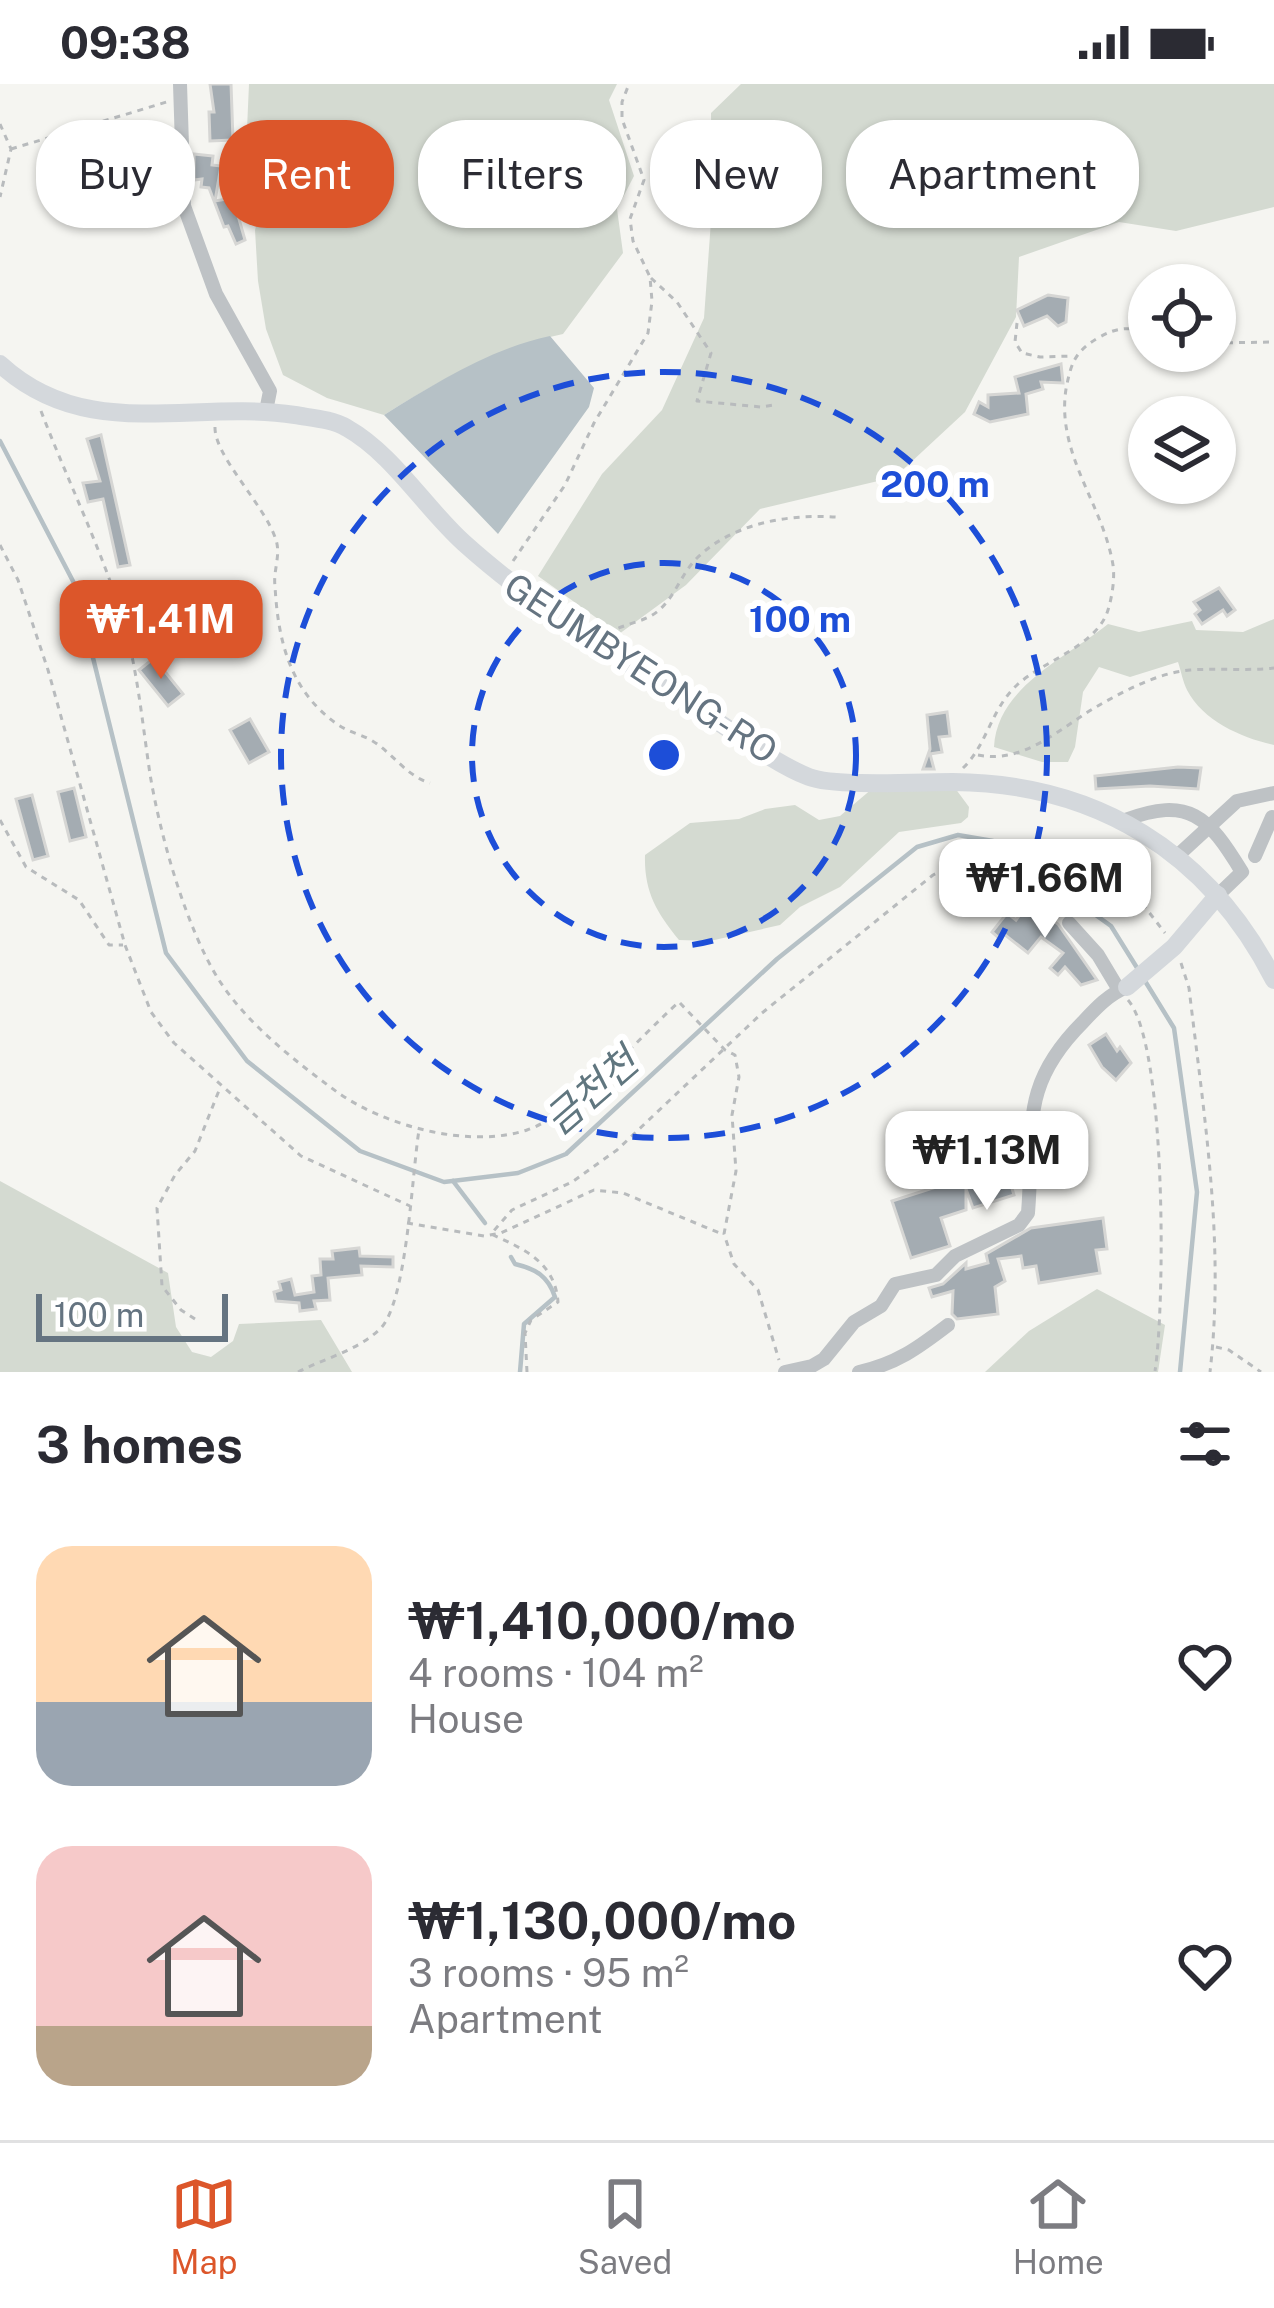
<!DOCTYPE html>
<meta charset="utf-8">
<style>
:root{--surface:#fff;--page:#f2f2f3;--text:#2b2b33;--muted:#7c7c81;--line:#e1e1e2;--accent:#dc562a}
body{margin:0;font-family:"Public Sans","Noto Sans KR",sans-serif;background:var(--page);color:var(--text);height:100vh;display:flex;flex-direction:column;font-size:45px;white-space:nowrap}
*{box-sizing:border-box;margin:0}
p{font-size:39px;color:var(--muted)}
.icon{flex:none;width:66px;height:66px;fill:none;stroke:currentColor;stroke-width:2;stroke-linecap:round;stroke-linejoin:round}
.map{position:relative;height:1288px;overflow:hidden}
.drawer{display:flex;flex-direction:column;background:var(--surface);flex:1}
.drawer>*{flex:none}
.hud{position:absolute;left:36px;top:36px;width:1203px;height:108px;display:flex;gap:24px}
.controls{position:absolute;left:1128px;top:180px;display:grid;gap:24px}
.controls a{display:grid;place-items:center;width:108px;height:108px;border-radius:50%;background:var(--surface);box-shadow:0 3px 9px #0004;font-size:60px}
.scale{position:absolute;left:36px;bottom:30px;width:192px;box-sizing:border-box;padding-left:12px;border:6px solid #657481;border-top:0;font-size:33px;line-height:42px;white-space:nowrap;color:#657481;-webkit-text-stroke:9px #fff;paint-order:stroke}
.price{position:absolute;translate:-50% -102px;padding:0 27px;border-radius:24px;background:#fff;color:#222;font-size:39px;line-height:78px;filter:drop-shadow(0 3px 6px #0008)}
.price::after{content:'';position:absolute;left:50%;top:72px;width:36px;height:27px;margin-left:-18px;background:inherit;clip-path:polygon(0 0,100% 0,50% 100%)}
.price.on{background:var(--accent);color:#fff}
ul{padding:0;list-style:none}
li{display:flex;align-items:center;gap:36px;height:300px;padding:0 36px}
li span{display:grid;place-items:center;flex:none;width:336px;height:240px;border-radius:36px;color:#555}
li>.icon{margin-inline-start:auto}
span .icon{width:144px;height:144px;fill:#fffc;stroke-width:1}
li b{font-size:51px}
h2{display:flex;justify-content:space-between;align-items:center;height:144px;padding:0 36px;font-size:51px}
.pill{padding:0 42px;border-radius:48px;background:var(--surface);box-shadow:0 3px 9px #0004;font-size:42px;line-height:108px}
.pill.on{background:var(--accent);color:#fff}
.status{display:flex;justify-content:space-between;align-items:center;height:84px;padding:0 60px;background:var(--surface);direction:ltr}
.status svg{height:33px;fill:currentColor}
.tab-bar{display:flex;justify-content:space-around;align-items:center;height:168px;border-top:3px solid var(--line);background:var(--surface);font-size:33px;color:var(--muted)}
.tab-bar a{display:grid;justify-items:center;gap:6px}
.tab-bar .on{color:var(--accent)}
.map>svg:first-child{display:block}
.green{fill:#d4dad1}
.water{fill:#b6c1c6}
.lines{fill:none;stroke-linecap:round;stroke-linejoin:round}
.stream{stroke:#b6c1c6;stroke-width:4.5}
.building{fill:#a4acb2;stroke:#d6d6d4;stroke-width:3}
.path{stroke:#b8bbbd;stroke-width:3;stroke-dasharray:6 6;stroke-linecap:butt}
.street{stroke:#bec2c5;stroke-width:14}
.secondary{stroke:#d4d8dc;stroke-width:18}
.ring{fill:none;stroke:#1d4ed8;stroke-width:6;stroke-dasharray:21 15}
.labels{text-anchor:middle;stroke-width:12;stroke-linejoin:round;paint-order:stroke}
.street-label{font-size:36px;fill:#657481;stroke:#fff}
.water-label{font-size:39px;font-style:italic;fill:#60767f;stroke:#fff}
.centre{fill:#1d4ed8;stroke:#fff;stroke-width:6}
.ring-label{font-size:36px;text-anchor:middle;font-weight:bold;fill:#1d4ed8;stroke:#fff;stroke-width:12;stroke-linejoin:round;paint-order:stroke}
</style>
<div class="status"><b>09:38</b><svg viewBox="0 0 49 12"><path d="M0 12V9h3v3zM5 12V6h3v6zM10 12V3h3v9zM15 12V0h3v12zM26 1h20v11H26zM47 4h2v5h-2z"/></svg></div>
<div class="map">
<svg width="1274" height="1288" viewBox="0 0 1274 1288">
<rect width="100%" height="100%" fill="#f5f5f1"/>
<g class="green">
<path d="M249 0H617L609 16 634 92 617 125 623 169 563 250C497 264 440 296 384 331L327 314 283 291 266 245 258 197 255 146 264 112 247 45Z"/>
<path d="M741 0H1274V123L1176 147 1119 138 1019 173 1016 233 965 328 895 393 760 425 686 501 619 550 538 492 602 390 662 326 704 234 712 123 711 29Z"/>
<path d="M1274 535V661C1242 654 1203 637 1187 606 1183 598 1181 587 1178 578L1130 593 1099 583 1083 608 1075 663 1068 678H1042L994 663C997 603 1066 574 1108 540L1139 548 1192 537 1196 546 1243 548Z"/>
<path d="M873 704H955L969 723 968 733 961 739 899 748 840 803 800 823 780 841 710 857 679 856C656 828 644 807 645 771L690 739 739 735 765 725 795 721 819 736 840 732Z"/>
<path d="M0 1097 168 1189 176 1243 192 1268 211 1273 233 1257 239 1240 321 1236 352 1288H0Z"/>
<path d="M1097 1205 1165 1241 1158 1288H985L1029 1247Z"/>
</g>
<path class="water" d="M550 252 594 304 589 323 498 450 384 331C436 299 490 265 550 252Z"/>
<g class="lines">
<g class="stream">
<path d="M0 357 75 501 166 869 247 977 360 1067 444 1098 518 1089 566 1070 777 875 917 763 958 751 993 757 1111 842 1139 887"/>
<path d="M1145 897 1174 944 1197 1108 1180 1288"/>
<path d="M453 1097 485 1139"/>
<path d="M511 1173 515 1180C536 1185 548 1192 555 1213L524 1240 520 1288"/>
</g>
</g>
<g class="building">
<path d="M210 0H231L233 56 210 57 209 28H214Z"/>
<path d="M194 70 213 72 212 81 221 82 215 117 233 114 245 156 236 160 228 142 224 143 209 104 201 103 202 95 194 96Z"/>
<path d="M1048 211 1068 214 1066 238 1058 242 1047 232 1024 242 1017 226Z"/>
<path d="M1061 280 1063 299 1041 298 1043 305 1026 310 1028 330 990 338 974 330 979 318 988 323V311L1019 309 1015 293Z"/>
<path d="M101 351 130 481 118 483 103 415 88 418 83 399 100 397 87 355Z"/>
<path d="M1219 504 1235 526 1227 532 1223 526 1202 540 1195 530 1200 526 1194 518Z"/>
<path d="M154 574 183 610 168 622 139 586Z"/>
<path d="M947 628 950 652 939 653 942 668 930 670 934 685H923L930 665 927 631Z"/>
<path d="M250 635 269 668 249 679 230 646Z"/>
<path d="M1178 683 1201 684 1198 705 1150 702 1096 705 1095 692Z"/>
<path d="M74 704 86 753 70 757 58 708Z"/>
<path d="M32 711 48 772 33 776 16 715Z"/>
<path d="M1027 821 1058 840 1097 896 1081 901 1065 883 1058 891 1050 884 1063 869 1041 853 1028 869 1004 850 1000 855 992 848 1007 829 1016 836Z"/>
<path d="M1106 950 1117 967 1120 963 1131 979 1116 996 1102 983 1089 961Z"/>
<path d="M1005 1081 1014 1111 973 1124 966 1105V1126L941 1134 950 1162 911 1174 892 1117Z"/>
<path d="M1103 1134 1107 1165 1096 1166 1100 1189 1039 1199 1036 1182 1023 1184 1021 1172 998 1175 1005 1197 995 1203 998 1230 957 1235 952 1230 953 1207 932 1213 929 1204 943 1200 966 1179V1185L988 1179 986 1170 1031 1144Z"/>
<path d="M359 1164 360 1172 393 1173V1183L361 1182 362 1191 328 1194 330 1216 314 1217 316 1225 300 1227 299 1219 276 1217 274 1208 281 1206 279 1198 291 1195 295 1211 314 1208 312 1192 321 1191 320 1175H333L332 1167Z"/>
</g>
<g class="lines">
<g class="path">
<path d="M0 40 11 65 0 113"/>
<path d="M11 65 170 17"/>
<path d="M651 194 677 218 711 269 697 317 761 323 774 321"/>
<path d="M1017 239 1015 258 1022 269 1040 273 1072 272"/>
<path d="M1215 259 1274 258"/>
<path d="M41 327C67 395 99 460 121 529 137 580 142 637 150 690 160 751 186 844 219 896 247 940 295 977 337 1008 385 1042 469 1065 527 1046 573 1031 640 952 679 918L725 966 735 971 739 993 732 1031 736 1087 724 1150 734 1180 758 1206 779 1276"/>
<path d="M215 343C214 372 265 421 276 456 281 471 273 487 275 502 278 557 290 607 337 640 348 648 360 650 371 656 393 669 406 692 430 699"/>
<path d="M0 461 18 496 48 586 125 861 151 928 174 959 301 1072 410 1122"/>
<path d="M513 477 565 401 594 339 648 249 652 217 650 193 633 157 630 135 644 96 622 35V18L629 0"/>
<path d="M608 550C623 539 644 539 658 527 675 513 681 490 697 474 733 439 788 430 836 433"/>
<path d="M978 671C1026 681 1064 640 1103 619 1130 604 1159 589 1190 586 1218 584 1246 587 1274 584"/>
<path d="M963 684C987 661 991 625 1017 601 1043 577 1097 562 1108 526 1112 513 1115 495 1113 481 1103 420 1056 370 1066 305 1071 280 1074 268 1098 254 1115 244 1130 241 1149 250"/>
<path d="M0 736 26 783 79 816 109 861H123"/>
<path d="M1070 757 1131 805 1165 849"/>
<path d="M1181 879 1189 904C1204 1032 1225 1159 1210 1288"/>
<path d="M1128 916C1167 961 1165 1223 1155 1287"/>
<path d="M407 1139 484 1152 501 1149 594 1106 623 1109 722 1150"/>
<path d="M195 1235 181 1226 162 1202 157 1124 175 1091 195 1067 220 1004"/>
<path d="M1216 1263 1229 1266 1261 1288"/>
<path d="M298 1288C325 1274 357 1267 380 1245 407 1219 412 1089 419 1046"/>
<path d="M527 1288 525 1249 531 1236 558 1218C555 1178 524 1165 491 1150L512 1126 572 1098 617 1066 762 929 933 791C990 763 1014 798 1058 831"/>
</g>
<g class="street">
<path d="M180 0 184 122 216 210 270 307 266 327"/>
<path d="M1125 736C1189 712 1208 732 1242 788L1218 811"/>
<path d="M1255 772 1272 733"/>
<path d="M1175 774 1237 717 1274 709"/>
<path d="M1069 839 1098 871 1119 906"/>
<path d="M785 1288 812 1282 824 1275 854 1238 881 1222 895 1200 936 1191 955 1172 1019 1141 1028 1129C1035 1046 1017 1004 1083 938 1096 924 1109 910 1127 903"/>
<path d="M859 1288C896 1280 918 1264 948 1241"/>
</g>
<g class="secondary">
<path d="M0 280C87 360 191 315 295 331 312 334 332 335 347 344 393 370 425 424 464 459 535 523 620 574 700 626 735 648 771 678 809 693 835 703 921 698 953 698 1096 699 1209 768 1274 896"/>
<path d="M1127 903 1174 863 1218 811"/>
</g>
</g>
<g class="ring">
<circle cx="664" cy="671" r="192"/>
<circle cx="664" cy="671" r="383"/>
</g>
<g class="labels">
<g class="street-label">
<text transform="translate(641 584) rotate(33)" y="13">GEUMBYEONG-RO</text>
</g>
<g class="water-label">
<text transform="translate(591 1007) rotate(-41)" y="14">금천천</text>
</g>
</g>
<circle cx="664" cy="671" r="18" class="centre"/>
<g class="ring-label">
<text x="935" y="413">200 m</text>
<text x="800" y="548">100 m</text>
</g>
</svg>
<div class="controls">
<a><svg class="icon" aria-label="locate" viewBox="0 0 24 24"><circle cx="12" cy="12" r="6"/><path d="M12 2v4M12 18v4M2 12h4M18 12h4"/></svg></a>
<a><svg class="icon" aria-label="layers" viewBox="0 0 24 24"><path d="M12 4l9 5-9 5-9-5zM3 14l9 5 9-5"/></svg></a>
</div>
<div class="scale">100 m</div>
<b class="price on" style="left:161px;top:598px">₩1.41M</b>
<b class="price" style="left:1045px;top:857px">₩1.66M</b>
<b class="price" style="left:987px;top:1129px">₩1.13M</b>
<div class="hud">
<a class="pill">Buy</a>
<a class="pill on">Rent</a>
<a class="pill">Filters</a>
<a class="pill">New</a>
<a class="pill">Apartment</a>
</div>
</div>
<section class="drawer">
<h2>3 homes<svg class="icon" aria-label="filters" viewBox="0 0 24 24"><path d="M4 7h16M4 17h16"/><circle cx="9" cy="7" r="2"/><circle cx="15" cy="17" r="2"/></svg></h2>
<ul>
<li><span style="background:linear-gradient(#ffd9b3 65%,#9aa5b1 0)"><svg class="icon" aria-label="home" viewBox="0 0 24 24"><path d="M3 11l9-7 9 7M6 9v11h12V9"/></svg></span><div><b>₩1,410,000/mo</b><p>4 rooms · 104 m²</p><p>House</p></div><svg class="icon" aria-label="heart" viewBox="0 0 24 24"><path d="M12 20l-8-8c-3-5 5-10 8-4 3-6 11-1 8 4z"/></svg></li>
<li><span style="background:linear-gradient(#f6c9c9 75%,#b9a48a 0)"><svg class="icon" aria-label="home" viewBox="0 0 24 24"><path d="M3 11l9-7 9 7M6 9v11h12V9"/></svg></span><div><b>₩1,130,000/mo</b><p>3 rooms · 95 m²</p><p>Apartment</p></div><svg class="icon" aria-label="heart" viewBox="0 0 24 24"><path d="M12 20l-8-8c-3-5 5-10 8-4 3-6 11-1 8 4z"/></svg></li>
</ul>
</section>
<nav class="tab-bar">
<a class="on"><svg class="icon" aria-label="map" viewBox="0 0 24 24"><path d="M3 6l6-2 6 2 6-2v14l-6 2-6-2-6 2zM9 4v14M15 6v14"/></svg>Map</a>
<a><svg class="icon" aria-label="saved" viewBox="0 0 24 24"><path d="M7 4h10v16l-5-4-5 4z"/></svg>Saved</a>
<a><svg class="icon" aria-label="home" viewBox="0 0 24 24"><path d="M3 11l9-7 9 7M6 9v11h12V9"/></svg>Home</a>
</nav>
